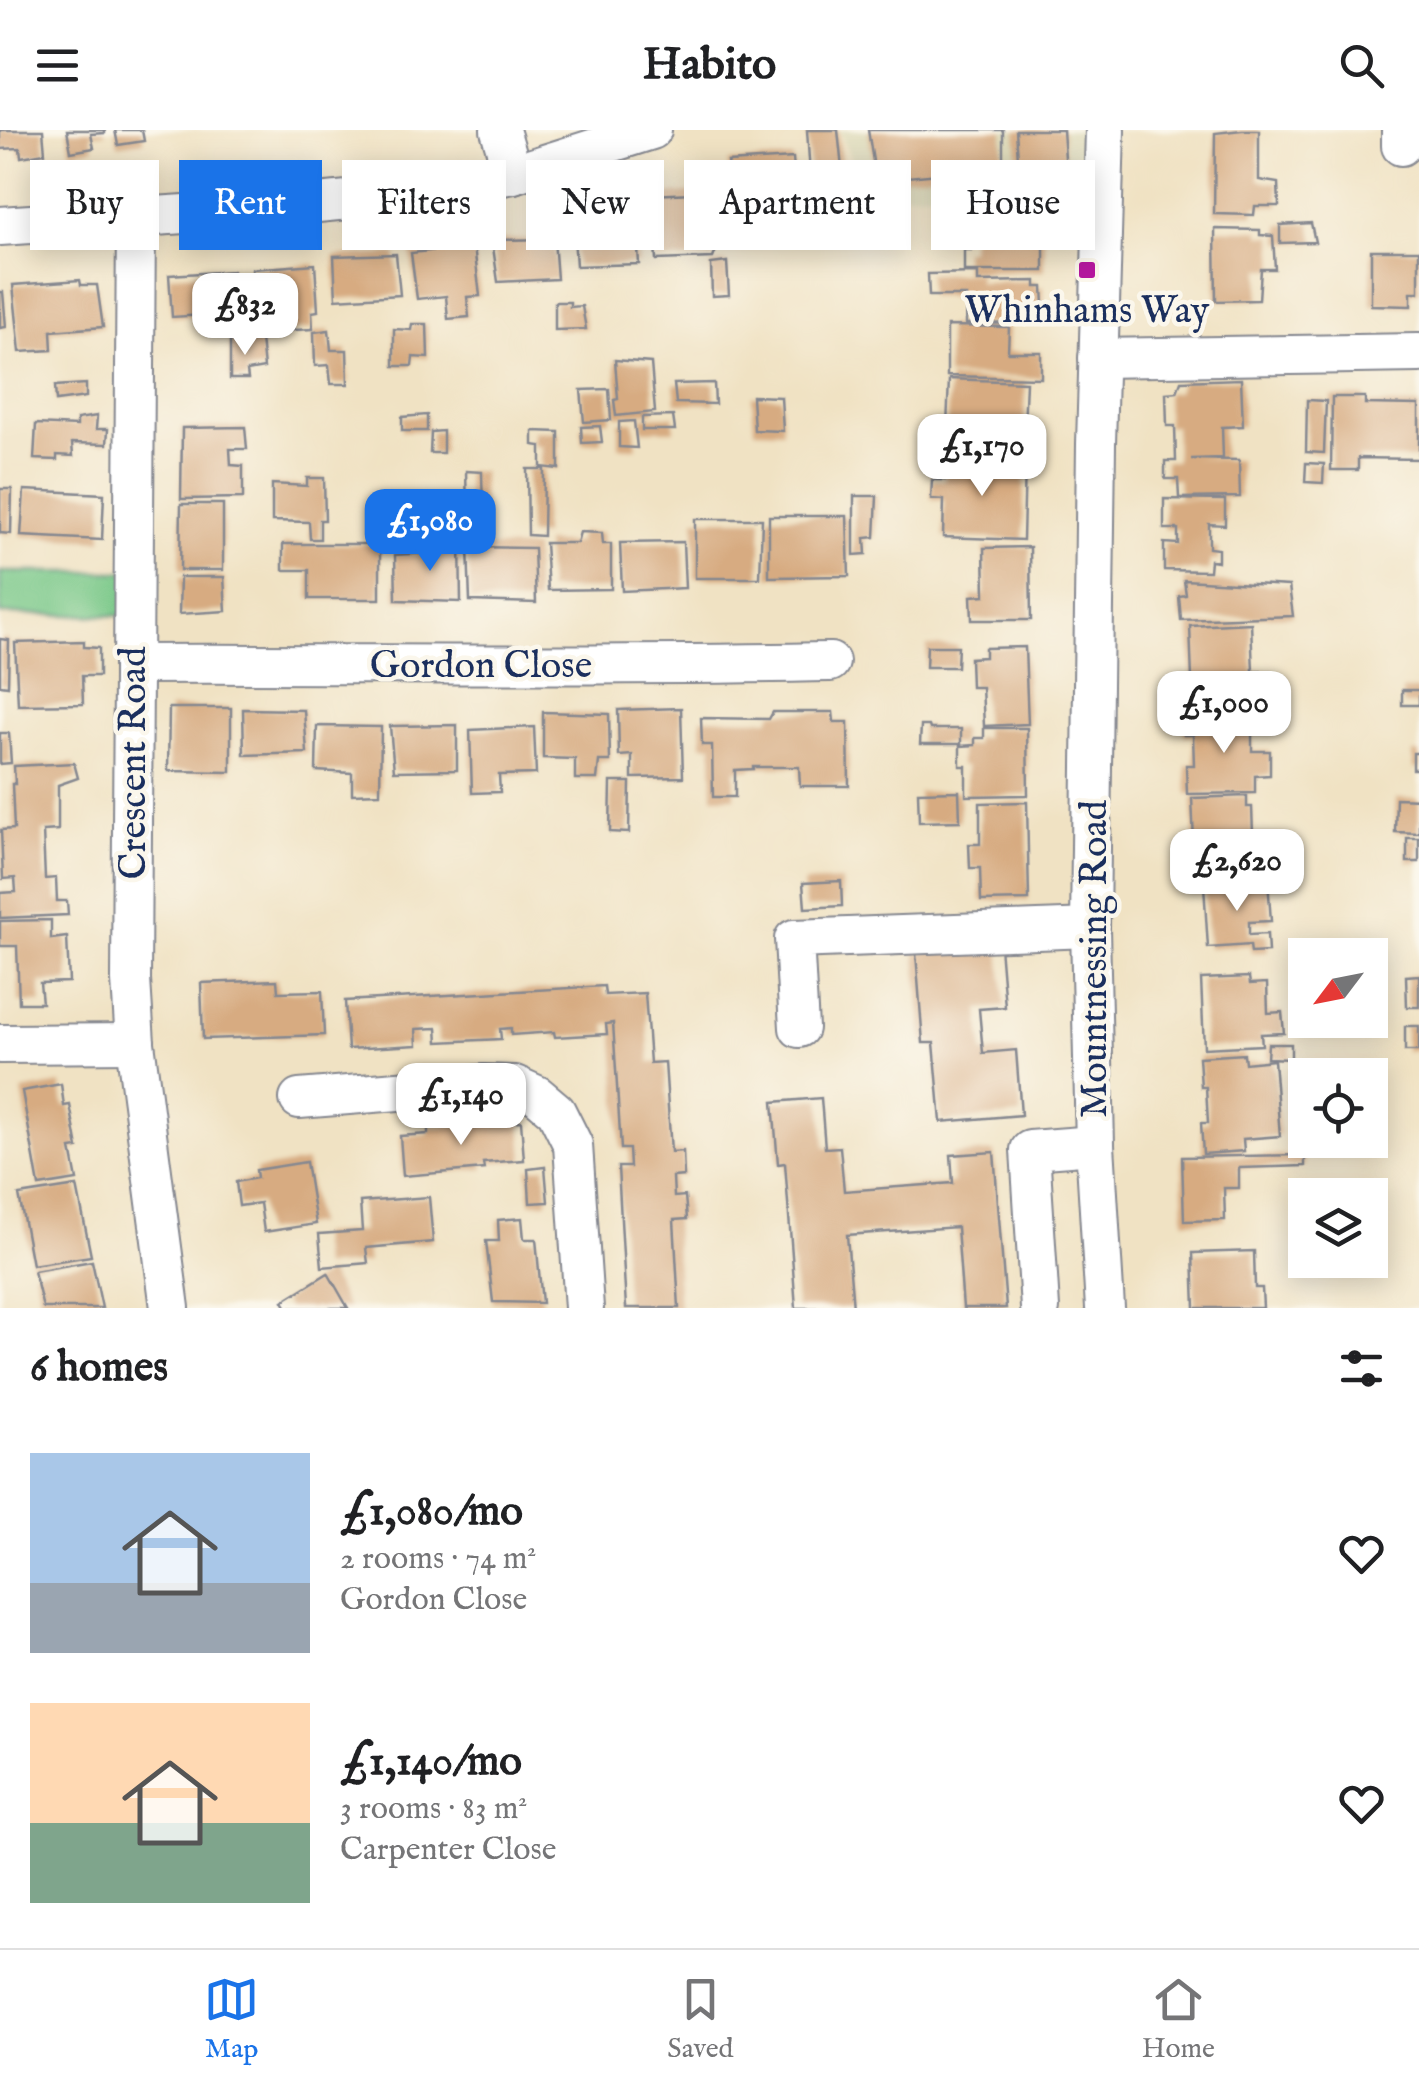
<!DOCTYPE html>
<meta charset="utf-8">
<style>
:root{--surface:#fff;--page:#f6f6f6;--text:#202124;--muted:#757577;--line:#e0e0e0;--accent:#1a73e8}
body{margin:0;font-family:"IM FELL English",serif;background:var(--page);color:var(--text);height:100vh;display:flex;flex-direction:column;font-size:38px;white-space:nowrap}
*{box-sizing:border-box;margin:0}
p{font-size:32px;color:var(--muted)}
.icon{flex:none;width:55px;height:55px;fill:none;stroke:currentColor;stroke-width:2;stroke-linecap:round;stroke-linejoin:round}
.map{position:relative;height:1178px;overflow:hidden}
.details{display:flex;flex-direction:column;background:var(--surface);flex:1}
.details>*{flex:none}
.guide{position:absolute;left:30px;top:30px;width:1360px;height:90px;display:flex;gap:20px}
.needle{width:65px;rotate:238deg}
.fabs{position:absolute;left:1288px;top:808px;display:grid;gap:20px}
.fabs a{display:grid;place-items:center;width:100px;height:100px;border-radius:0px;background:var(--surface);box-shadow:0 5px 25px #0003;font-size:50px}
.price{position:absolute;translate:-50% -85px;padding:0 22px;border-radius:20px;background:#fff;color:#222;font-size:32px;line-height:65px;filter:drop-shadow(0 2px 5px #0008)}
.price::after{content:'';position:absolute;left:50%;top:60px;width:30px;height:22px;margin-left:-15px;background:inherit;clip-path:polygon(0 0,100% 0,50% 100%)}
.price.active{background:var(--accent);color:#fff}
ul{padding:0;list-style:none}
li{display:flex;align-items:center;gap:30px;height:250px;padding:0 30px}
li span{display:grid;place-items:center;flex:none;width:280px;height:200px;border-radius:0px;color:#555}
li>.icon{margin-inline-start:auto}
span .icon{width:120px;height:120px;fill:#fffc;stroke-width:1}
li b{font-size:42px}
h2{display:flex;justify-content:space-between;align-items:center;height:120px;padding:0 30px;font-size:42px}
.pill{padding:0 35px;border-radius:0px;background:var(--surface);box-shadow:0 5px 25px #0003;font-size:35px;line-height:90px}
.pill.active{background:var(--accent);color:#fff}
header{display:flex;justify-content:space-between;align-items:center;height:130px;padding:0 30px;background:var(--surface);font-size:45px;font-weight:700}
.tabs{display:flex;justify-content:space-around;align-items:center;height:140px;border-top:2px solid var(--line);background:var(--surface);font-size:28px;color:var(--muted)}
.tabs a{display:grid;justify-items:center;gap:5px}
.tabs .active{color:var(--accent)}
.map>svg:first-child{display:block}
.built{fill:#ddd9b8}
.green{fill:#79c888;stroke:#4a7c73;stroke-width:2.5}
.building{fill:#d7ab81}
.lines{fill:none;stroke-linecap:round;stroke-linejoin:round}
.minor-casing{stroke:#868890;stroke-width:42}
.minor{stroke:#fff;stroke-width:38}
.poi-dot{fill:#b5179e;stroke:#fbf7ec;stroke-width:4}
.labels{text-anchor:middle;stroke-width:9;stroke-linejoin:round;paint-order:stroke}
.poi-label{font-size:38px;fill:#1b2f5e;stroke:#fbf7ec}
.street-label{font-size:38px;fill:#1b2f5e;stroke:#fbf7ec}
</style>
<header><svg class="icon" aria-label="menu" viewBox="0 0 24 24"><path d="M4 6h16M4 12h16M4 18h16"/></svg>Habito<svg class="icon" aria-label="search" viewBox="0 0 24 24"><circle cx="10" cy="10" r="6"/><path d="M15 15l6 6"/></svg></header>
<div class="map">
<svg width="1419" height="1178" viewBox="0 0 1419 1178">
<rect width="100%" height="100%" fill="#fbf7ec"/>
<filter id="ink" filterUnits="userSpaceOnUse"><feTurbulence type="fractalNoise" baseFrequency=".01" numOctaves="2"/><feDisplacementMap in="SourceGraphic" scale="20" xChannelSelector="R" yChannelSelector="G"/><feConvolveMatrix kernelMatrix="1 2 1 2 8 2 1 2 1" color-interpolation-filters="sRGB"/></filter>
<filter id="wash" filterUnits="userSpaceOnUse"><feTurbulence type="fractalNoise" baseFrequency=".0048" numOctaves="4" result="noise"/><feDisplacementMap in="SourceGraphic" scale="40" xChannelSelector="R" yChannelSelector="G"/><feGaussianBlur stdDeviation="2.25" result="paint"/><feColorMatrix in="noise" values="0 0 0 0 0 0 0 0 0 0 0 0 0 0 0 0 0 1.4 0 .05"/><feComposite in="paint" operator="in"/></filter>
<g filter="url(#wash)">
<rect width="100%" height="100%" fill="#f0e2c3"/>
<path class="built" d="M839 0H1110L1114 59 866 65Z"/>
<path class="green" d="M0 442H134L133 486 0 484Z"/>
<g id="blocks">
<g class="building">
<path d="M0 0H43L45 23 21 27 20 18 0 19Z"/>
<path d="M67 0H105V3L91 4 94 18 71 22Z"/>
<path d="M115 0H142L144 11 118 15Z"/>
<path d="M807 0H838L844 58 811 60Z"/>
<path d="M868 0H1003V34L986 35 985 42 971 41 876 50Z"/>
<path d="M1016 0H1063L1067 57 1020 58Z"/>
<path d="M1242 0H1259V50L1278 53 1279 76H1255L1254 85 1214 84 1215 3Z"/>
<path d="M793 28 797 80H792L793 107 770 109 769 95 737 97 728 32Z"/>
<path d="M713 62 719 113 713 128 656 130 652 65Z"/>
<path d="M985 65H1044V141H964V120H971L972 85H985Z"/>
<path d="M636 87 639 134 576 136 573 91Z"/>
<path d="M1311 93 1315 112 1280 113V95Z"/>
<path d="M1215 99 1260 100V105L1273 106 1275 139H1261L1259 170 1216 171Z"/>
<path d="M554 109 557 149 498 152 492 110Z"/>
<path d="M474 116 480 166 467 167 469 187 448 189 446 166 417 169 411 123Z"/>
<path d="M1371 120H1419V162H1411V176L1371 175Z"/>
<path d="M396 124 400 165 336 169 334 126Z"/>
<path d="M727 132 729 165 712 166 711 134Z"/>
<path d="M315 134 318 181 312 182 313 199 256 202 252 139Z"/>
<path d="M233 141 236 183 172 187 169 145Z"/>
<path d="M978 143V152L1036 151V157H1043L1044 175H1035L1036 193 966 194V166H929L928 144Z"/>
<path d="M80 150 81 155H97L103 197 51 201 52 220 20 222 13 155Z"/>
<path d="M0 162H3L6 197 0 198Z"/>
<path d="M555 172H570V177L582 176 586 199 555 200Z"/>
<path d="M412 194H427L428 228 413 227 412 236H394V199L411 200Z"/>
<path d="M947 196 1009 197 1008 222H1041V248L947 246Z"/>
<path d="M329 200 331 220H347L348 254H331L329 235 315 236 314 202Z"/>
<path d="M261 209 264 238 247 241 248 249H230V210Z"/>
<path d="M615 230 651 233 655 282 616 286 614 270 618 269Z"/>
<path d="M949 249 1026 252 1023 323 946 320Z"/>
<path d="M1241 249 1243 296 1222 297 1223 328 1191 329 1239 330 1240 367 1179 368 1178 349H1165V331H1176L1175 296H1167L1166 263 1177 262 1181 251Z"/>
<path d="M714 253 715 274 676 273 674 254Z"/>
<path d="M86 254V267L56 271 55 256Z"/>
<path d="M609 259 611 290 584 292 581 260Z"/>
<path d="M752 266 781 267 783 301 754 300Z"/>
<path d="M1332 267H1365V274L1419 275V329L1358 328V340H1331Z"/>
<path d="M1307 270 1326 271 1324 323 1306 322Z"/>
<path d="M427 285V301H402V287Z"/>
<path d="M97 286 96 299H108L107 314 72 313 73 326 57 325V330L34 329 36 294 77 296V289Z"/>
<path d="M673 286 675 300H642V287Z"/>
<path d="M634 291 637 318 619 317V292Z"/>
<path d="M600 296 602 312 582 313 581 297Z"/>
<path d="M245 297 247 319H230L231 335 243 336V368L181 369 182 298Z"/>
<path d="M443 301V323H430L431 302Z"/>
<path d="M533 301 559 302V339L541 337V316L533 315Z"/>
<path d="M946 330 1025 332 1023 410 943 407 944 370 931 369 932 350H945Z"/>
<path d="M1306 333 1324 334 1323 353 1305 352Z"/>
<path d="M527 339H544L543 406 528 405Z"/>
<path d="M466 341 482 342 483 382 467 380Z"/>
<path d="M307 348H324L325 390H320V409H310L309 392 272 391V354L307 356Z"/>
<path d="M0 359H12L11 404 0 403Z"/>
<path d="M24 360 104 364 102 410 21 406Z"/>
<path d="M854 366H877L875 407 865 408 866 424 854 425Z"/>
<path d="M1164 369 1225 370V395L1209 394V418L1218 419V431L1210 430 1209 441 1164 440V413L1178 414V399H1164Z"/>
<path d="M181 374H223V440H180Z"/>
<path d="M769 386H847L849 446 769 447Z"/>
<path d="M695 389H762L760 448H695Z"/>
<path d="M580 402 602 403 603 414H611V459L548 460 545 413H577Z"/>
<path d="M429 410H460L461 472 396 470 395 425 429 423Z"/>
<path d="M683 412 685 458 622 461 620 413Z"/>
<path d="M283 414H380V469H309V440H283Z"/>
<path d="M468 417 534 418 536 473 470 471Z"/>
<path d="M1030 417 1031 490H972L971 466 985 465 984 418Z"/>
<path d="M180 447H224L226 481 179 484Z"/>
<path d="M1184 450 1289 456 1293 486 1181 490 1179 466 1186 465Z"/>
<path d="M1251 493 1253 542 1270 541V567L1254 568V580L1189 583 1187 549H1192L1190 496Z"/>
<path d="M0 509 9 510 8 556 0 555Z"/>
<path d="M84 511V517L99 518V546H82L83 574 18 575 15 513Z"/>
<path d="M927 516H958L957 537H926Z"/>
<path d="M1025 517 1028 594 984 596 982 557H971L970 528 985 527V518Z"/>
<rect x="1402" y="560" width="17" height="15"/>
<path d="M169 578H231V642L168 641Z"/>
<path d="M681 578 683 647 632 648V625L619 626 618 580Z"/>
<path d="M243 579 304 580 307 623 244 625Z"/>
<path d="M543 582 609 584 610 631H599L597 649H575V629L543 628Z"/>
<path d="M773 582H833L834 592H848L849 656H800L799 637H753V639L735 640V667H713L712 615H702L701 588 769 589Z"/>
<path d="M1252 585V621H1270V645L1255 646V663L1187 664 1186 635H1194L1193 605H1184V593H1194V586Z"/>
<path d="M457 595V640L394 641 390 596Z"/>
<path d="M317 596 381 597 380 663 352 664V643L316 641Z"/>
<path d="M921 596H929L930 599H961V614H920Z"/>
<path d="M534 597 536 644 499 645 500 662 472 663 470 600Z"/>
<path d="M984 598H1027L1028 665 966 666V636H960V616L975 615V608H984Z"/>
<path d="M0 603H9L11 633 0 634Z"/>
<rect x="1413" y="623" width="6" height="16"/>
<path d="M74 633 78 648 58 655V700L43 701 45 749 56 748 57 771H67L68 785 0 788V763L16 762 15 748 3 749 1 700 14 699 12 654H15L14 636Z"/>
<path d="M611 652H630L629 703 610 702Z"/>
<path d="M959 661 960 691 919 692 918 662Z"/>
<path d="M1247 666V677H1252L1254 732 1195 734 1192 668Z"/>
<path d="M1396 668 1419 669V703L1395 702Z"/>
<path d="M1027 672 1029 770 981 771 980 738H970L969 714H980V673Z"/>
<rect x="1407" y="708" width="12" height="24"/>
<path d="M841 751 842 776 805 778 803 753Z"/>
<path d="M1268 751 1271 791 1249 792V805L1267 804 1268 822 1251 823 1250 815 1208 818 1204 755Z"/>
<path d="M51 790V809L67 807 69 852 40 853 42 873H19L17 816H0V791Z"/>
<path d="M1000 816 1005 877 979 879 983 923 1016 920 1021 985 941 992 934 913H923L916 823Z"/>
<path d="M1419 845V877H1407L1406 846Z"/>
<path d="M1249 847 1250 854 1267 853 1268 883 1282 882 1284 903 1261 904 1262 915 1204 918 1201 849Z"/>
<path d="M277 850 278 862 322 861 324 905 203 909 201 853Z"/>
<path d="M604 856 605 865 645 863 650 933 665 932 671 1022 683 1021 684 1046 673 1047 674 1067 685 1066 687 1089 674 1090 679 1178H626L618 1037H630L629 1019H621L613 893 606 894 607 904 555 907 554 902 511 905V898L500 899 501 909 438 912 437 898 416 899 417 915 348 919 345 871Z"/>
<rect x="1405" y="896" width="14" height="25"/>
<path d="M1268 914H1291V929L1267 928Z"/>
<path d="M1244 924 1245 933 1274 930 1280 1006 1243 1009 1244 1021 1203 1024 1201 993H1208L1206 957H1201L1199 927Z"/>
<path d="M61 954 64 976 70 975 78 1018 71 1019 77 1050 39 1056 22 961Z"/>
<path d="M821 968 825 1018 840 1017 844 1061 953 1053 951 1025 994 1022 1006 1178H963L957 1097 847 1105 853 1178H796L785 1033 778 1034 773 972Z"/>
<path d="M521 991 524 1030 483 1033 484 1039 403 1046 400 1006 428 1004V997Z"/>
<path d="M1305 1025V1036L1239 1038V1058H1224L1225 1090 1184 1091 1182 1027Z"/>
<path d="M306 1032 316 1094 264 1102 260 1073 239 1076 236 1052 257 1048 256 1040Z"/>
<path d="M545 1037 548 1072 530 1073 528 1039Z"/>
<path d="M77 1056 91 1126 32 1135 19 1065Z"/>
<path d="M429 1067 433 1112 366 1118 368 1133 322 1137 319 1104 362 1101 360 1072Z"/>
<path d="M522 1088 524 1109H536L542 1173 493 1172 486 1111H499L498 1090Z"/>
<path d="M1254 1121 1255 1158H1262L1263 1178H1195L1193 1123Z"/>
<path d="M92 1131 102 1178H43L34 1141Z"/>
<path d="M328 1143 348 1178H287L283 1171Z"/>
</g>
</g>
</g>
<g filter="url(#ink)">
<use href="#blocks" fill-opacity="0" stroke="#868890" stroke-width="2.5"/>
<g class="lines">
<g class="minor-casing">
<g id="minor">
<path d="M500 0 513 44"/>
<path d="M1401 0V16"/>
<path d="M136 86 131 850 135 913 170 1178"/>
<path d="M0 96 247 80 358 69 443 57 513 44 652 0"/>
<path d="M1098 228 1419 223"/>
<path d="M133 534C365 533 598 537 830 532"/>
<path d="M799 898 794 809 1090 798"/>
<path d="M0 914 135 913"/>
<path d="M299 969 484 954 515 955 537 965 556 981 573 1015 584 1178"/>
<path d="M1040 1178 1030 1020 1095 1015"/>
<path d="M1105 1178 1095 1015 1090 798 1096 314 1105 0"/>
</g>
</g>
<use href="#minor" class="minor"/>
</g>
</g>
<rect class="poi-dot" x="1077" y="130" width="20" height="20" rx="5"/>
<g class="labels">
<g class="poi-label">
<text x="1087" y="192">Whinhams Way</text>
</g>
<g class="street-label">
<text x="481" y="547">Gordon Close</text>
<text transform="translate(132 633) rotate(-90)" y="13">Crescent Road</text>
<text transform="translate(1093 829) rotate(-90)" y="13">Mountnessing Road</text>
</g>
</g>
</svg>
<div class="fabs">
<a><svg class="needle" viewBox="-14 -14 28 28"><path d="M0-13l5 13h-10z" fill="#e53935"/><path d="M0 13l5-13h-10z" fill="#757577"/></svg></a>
<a><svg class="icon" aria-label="locate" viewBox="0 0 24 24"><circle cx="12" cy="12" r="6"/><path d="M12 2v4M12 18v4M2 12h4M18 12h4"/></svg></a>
<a><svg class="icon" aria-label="layers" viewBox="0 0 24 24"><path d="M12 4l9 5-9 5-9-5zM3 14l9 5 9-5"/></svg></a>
</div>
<b class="price" style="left:245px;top:228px">£832</b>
<b class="price" style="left:982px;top:369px">£1,170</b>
<b class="price active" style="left:430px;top:444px">£1,080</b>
<b class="price" style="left:1224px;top:626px">£1,000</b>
<b class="price" style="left:1237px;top:784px">£2,620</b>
<b class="price" style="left:461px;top:1018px">£1,140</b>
<div class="guide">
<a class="pill">Buy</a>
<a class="pill active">Rent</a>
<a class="pill">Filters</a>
<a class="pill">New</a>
<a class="pill">Apartment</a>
<a class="pill">House</a>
</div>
</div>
<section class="details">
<h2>6 homes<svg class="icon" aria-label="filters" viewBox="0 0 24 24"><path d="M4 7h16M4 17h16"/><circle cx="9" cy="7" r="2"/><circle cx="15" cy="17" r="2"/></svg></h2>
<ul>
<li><span style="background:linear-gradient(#a9c7e8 65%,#9aa5b1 0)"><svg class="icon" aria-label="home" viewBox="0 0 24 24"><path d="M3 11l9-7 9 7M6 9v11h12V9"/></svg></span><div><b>£1,080/mo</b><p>2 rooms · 74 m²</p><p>Gordon Close</p></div><svg class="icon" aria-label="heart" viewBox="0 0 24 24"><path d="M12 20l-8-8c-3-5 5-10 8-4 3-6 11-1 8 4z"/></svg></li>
<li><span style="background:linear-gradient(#ffd9b3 60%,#7fa58c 0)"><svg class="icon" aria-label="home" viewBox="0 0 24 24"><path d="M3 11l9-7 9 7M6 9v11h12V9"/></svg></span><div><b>£1,140/mo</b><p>3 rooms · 83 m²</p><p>Carpenter Close</p></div><svg class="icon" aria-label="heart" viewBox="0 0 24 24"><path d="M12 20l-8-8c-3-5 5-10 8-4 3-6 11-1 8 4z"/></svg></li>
</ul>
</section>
<nav class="tabs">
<a class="active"><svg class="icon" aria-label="map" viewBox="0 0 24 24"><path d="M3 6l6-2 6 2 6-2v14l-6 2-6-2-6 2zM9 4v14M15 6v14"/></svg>Map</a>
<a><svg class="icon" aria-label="saved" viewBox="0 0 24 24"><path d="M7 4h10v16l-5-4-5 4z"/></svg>Saved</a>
<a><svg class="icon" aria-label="home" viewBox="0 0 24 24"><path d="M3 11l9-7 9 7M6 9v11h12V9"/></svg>Home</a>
</nav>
